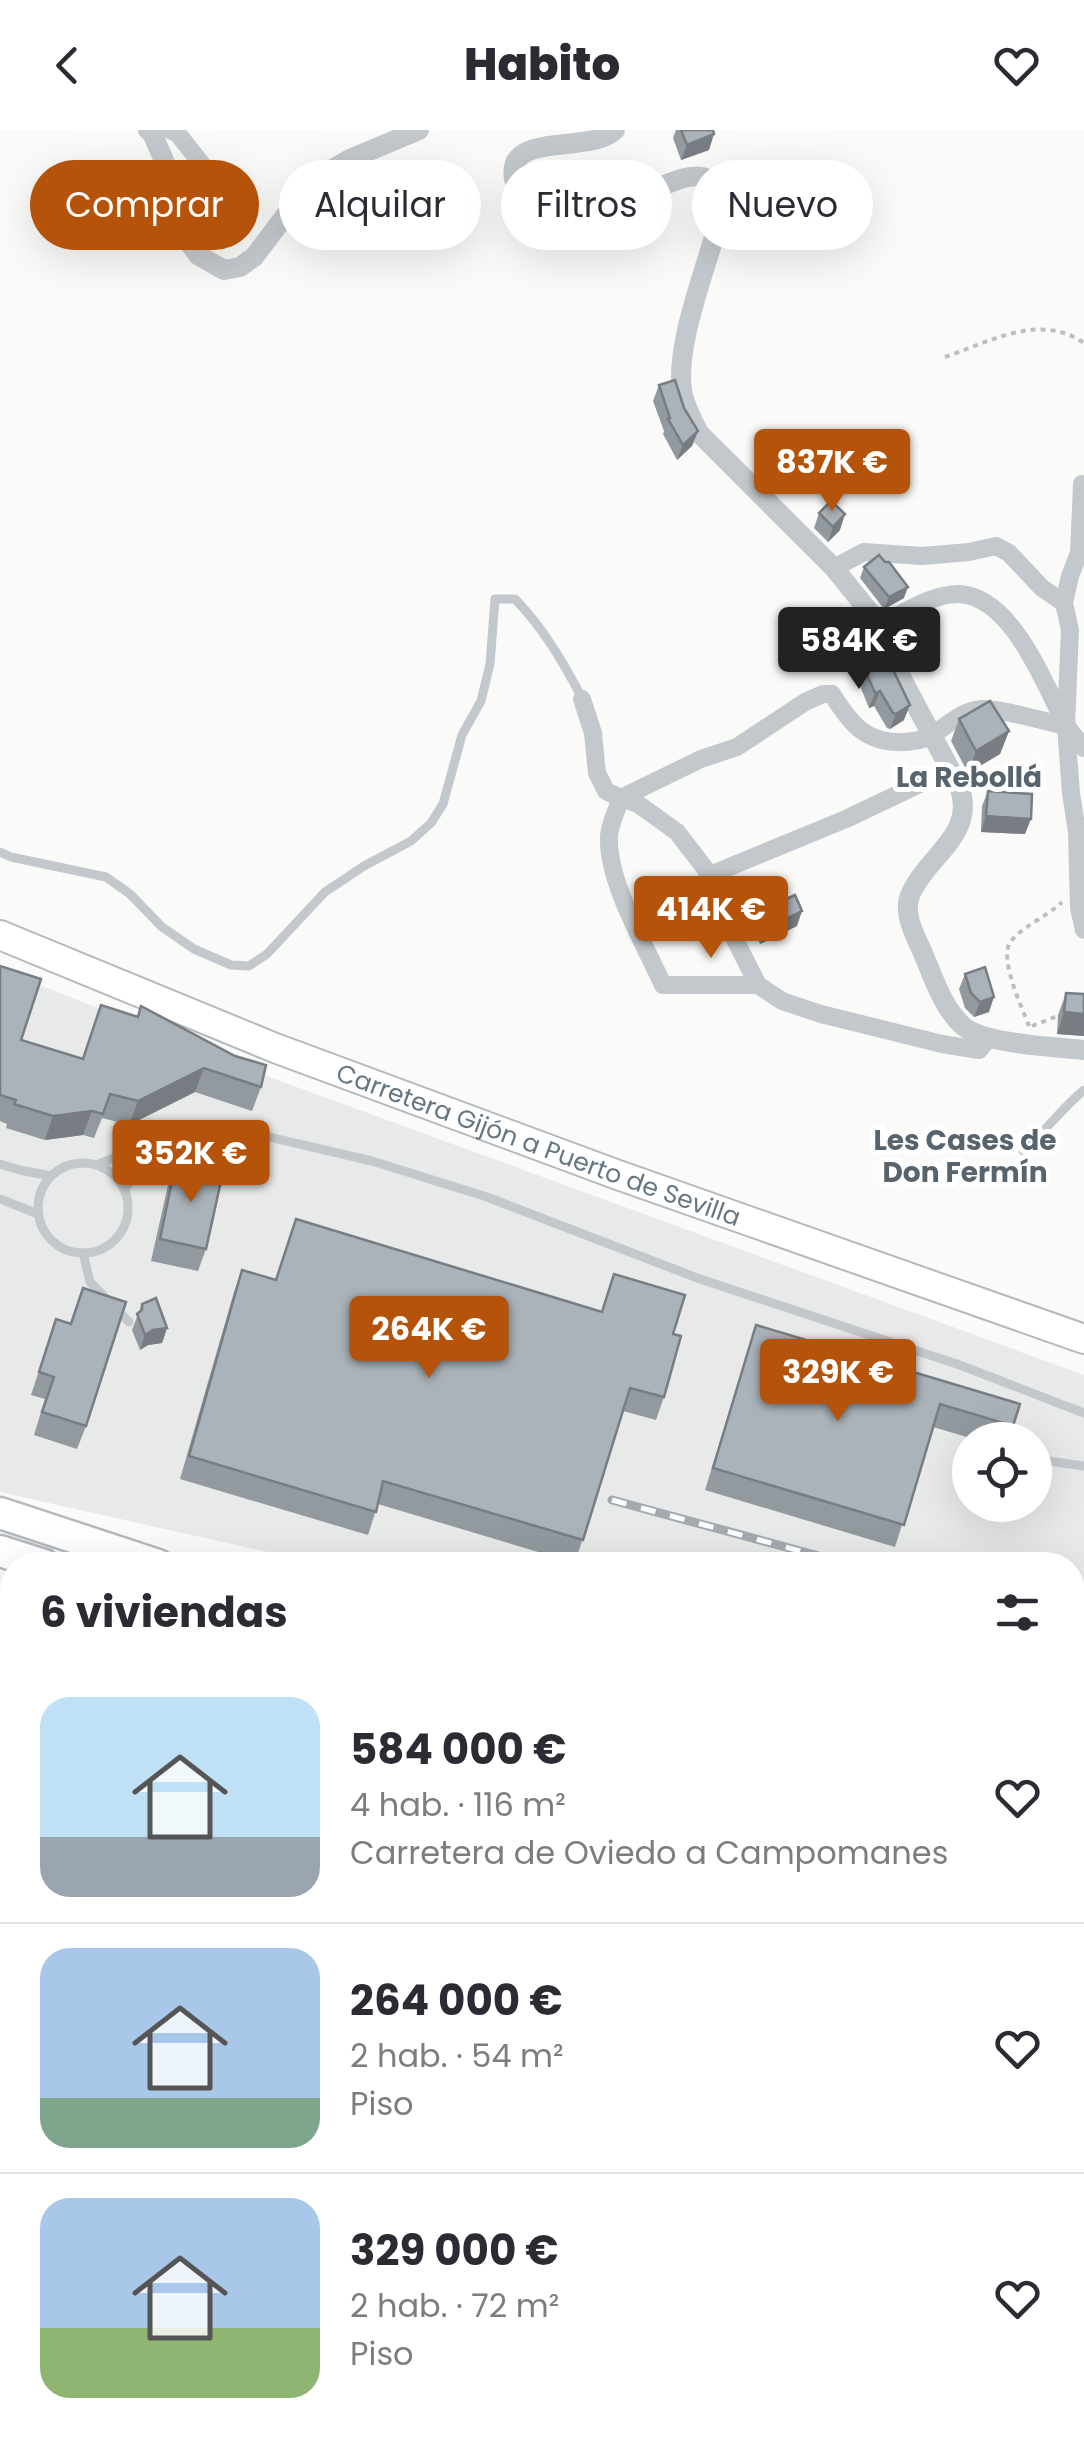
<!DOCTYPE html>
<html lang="es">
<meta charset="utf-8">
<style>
:root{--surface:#fff;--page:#f7f7f7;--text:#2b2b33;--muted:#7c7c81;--line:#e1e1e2;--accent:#b45309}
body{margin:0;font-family:Poppins,sans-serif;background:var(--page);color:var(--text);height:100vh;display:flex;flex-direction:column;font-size:38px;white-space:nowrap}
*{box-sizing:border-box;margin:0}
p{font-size:32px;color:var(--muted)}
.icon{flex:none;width:55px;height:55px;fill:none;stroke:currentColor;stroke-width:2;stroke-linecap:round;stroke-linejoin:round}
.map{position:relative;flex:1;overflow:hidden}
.sheet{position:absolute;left:0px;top:1422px;width:1085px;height:892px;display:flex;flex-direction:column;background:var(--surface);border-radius:40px 40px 0 0;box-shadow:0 10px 40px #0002}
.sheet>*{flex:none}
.guide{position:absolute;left:30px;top:30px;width:1025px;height:90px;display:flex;gap:20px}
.fabs{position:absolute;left:952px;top:1292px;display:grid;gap:20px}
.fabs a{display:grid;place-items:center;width:100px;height:100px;border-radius:50%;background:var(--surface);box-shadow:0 10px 40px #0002;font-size:50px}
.price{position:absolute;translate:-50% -85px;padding:0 22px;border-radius:10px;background:var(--accent);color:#fff;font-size:32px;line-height:65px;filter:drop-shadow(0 2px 5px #0008)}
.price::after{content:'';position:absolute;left:50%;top:60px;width:30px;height:22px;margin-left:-15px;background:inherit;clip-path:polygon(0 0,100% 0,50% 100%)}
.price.selected{background:#222;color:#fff}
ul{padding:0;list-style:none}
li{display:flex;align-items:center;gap:30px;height:250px;padding:0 40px}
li+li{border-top:2px solid var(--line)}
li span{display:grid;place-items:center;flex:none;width:280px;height:200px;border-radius:30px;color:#555}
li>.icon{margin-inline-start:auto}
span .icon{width:120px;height:120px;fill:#fffc;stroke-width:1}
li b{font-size:42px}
h2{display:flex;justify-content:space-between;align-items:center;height:120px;padding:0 40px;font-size:42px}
.tag{padding:0 35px;border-radius:45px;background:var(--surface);box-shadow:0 10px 40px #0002;font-size:35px;line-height:90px}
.tag.selected{background:var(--accent);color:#fff}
header{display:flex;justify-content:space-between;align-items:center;height:130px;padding:0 40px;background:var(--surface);font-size:45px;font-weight:800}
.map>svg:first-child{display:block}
.built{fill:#e8e9e9;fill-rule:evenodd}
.forest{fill:url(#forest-crowns)}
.water{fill:url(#water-waves)}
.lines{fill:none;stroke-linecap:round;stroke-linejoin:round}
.trunk-casing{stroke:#b4b9bd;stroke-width:32}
.motorway-casing{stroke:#b4b9bd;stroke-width:35}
.path{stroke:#bbbfc2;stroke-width:4;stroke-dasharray:5 5;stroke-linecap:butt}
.service{stroke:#c3c8cc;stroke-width:9}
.minor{stroke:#c3c8cc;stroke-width:18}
.tertiary{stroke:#c3c8cc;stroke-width:20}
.trunk{stroke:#fff;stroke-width:28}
.motorway{stroke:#fff;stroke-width:30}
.rail-casing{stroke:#a2aab0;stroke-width:9}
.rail{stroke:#fff;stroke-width:5;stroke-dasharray:15;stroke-linecap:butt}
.wall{fill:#929a9f}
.shaded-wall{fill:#777d82}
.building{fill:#aab3b9;stroke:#777d82;stroke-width:2.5}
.labels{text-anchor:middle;stroke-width:10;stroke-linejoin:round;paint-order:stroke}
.street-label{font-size:25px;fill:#657683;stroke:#fff}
.neighbourhood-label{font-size:28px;font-weight:bold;fill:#57646e;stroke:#fff}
</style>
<header><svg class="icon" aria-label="back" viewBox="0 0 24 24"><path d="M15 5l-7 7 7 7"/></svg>Habito<svg class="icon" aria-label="heart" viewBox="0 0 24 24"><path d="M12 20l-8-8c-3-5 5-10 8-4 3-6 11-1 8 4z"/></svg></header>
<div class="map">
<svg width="1084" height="2313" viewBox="0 0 1084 2313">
<defs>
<pattern id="forest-crowns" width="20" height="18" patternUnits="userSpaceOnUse" patternTransform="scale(2.5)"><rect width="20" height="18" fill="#dadfd7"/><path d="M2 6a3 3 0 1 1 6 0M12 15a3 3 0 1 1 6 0" fill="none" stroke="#b4b9b4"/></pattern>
<pattern id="water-waves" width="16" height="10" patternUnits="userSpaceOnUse" patternTransform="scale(2.5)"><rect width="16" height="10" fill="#bbc7cb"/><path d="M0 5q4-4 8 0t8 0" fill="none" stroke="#9ca6aa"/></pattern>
</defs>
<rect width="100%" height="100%" fill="#fafaf8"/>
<path class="built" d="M0 839 272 948 1084 1245V1559H1073L1072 1435H325L0 1362ZM970 1310H1035V1375H970Z"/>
<path class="forest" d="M0 1676 12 1682V2302H1072L1073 2290 1084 2294V2313H0Z"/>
<path class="water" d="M1084 1731V1857H1073V1732Z"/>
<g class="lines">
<g class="trunk-casing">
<g id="trunk">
<path id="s1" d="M0 805 275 918 618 1045 1084 1209"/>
</g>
</g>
<g class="motorway-casing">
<g id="motorway">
<path d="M0 1383 158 1435"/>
<path d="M0 1421 44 1435"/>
<path d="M1072 1647 1084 1646"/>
<path d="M1072 1694H1084"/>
</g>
</g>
<g class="path">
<path d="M945 227C990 212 1039 182 1084 213"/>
<path d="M1029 896C1022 877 998 828 1011 811 1023 796 1048 786 1062 772"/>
<path d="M1032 896 1060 885"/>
<path d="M0 1581 12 1585"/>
<path d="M1072 1881 1084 1880"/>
</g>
<g class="service">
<path d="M0 722 11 727 106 747 130 764 162 797 194 819 231 835 249 836 267 824 325 762 364 736 411 711 431 693 443 674 462 605 481 571 490 534 495 469H515C544 499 563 532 582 568"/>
<path d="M1023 1021C1045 1002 1062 978 1084 960"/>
<circle cx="83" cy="1078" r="45"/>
<path d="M0 1034 20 1040 51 1046"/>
<path d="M96 1035 197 997 239 1000 372 1031 487 1067 700 1149 957 1234 1084 1283"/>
<path d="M125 1060 150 1014"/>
<path d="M0 1069 38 1084"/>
<path d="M83 1123 90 1152 129 1192"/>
<path d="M1035 1332 1042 1330 1084 1336"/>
</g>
<g class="minor">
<path d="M170 0 178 4 211 46"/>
<path d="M834 438 864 422 922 426 969 422 996 416 1009 423 1042 458 1064 473 1070 500 1066 596 1071 663 1077 702 1079 778 1084 800"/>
<path d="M1064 473 1070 446 1079 423 1082 354"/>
<path d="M880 495C904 483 933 463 960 464 1013 468 1044 554 1065 593 1070 602 1078 610 1084 618"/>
<path d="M582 569 593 603 597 643 606 661 621 668 701 629 737 617 805 572 823 564H832C851 595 867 614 905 612 916 611 925 610 935 603 951 593 961 581 982 579 1000 578 1046 592 1066 596"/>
<path d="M710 745 846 689 951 639"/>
<path d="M758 855H663C644 813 607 751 609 706 610 693 617 680 621 668L638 674 677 702 710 745 723 786 758 855 782 871 821 884 942 914 979 920 989 908"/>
<path d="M464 2302 474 2313"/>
<path d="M420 2313 433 2302"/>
</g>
<g class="tertiary">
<path d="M148 0 152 3 170 44 179 99 198 125 224 140 240 137 254 127 300 66 321 46 350 29 419 0"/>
<path d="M615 0C589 25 506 0 514 49 532 75 614 72 642 64 659 59 684 43 702 47 721 52 720 71 720 86 708 134 675 213 682 260 684 275 692 289 699 303L834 438 880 495 903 551 959 656C977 704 929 724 911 763 902 782 914 803 922 821 933 846 942 877 963 896 984 914 1055 917 1084 920"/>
<path d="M0 1682 12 1686"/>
<path d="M1072 2198 1084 2206"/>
</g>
<use href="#trunk" class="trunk"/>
<use href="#motorway" class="motorway"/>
<g class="rail-casing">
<g id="rail">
<path d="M612 1370 852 1435"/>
<path d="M1072 1478 1084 1480"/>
<path d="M0 1607 12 1611"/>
<path d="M0 1643 12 1647"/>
<path d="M1072 2072 1084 2069"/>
<path d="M1072 2097 1084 2103"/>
<path d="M1072 2121 1084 2127"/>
</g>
</g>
<use href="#rail" class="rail"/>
</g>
<g class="wall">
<path d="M676 0H713L709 20 681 30 673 8Z"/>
<path d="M612 72 640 112 608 114 607 87Z"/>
<path d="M659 255 684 278 698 301 692 316 677 330 663 304 664 301 653 271Z"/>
<path d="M819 383 840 400 828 412 814 398Z"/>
<path d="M864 437 904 468 884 479 860 448Z"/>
<path d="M861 531 904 590 890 599 887 598 874 576 869 578 856 546Z"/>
<path d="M959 589 1009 601 1000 624 968 643 951 611Z"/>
<path d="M988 661 1025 704 981 702 982 676Z"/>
<path d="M758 782 797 796 760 814 752 798Z"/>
<path d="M0 836 21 910 82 929 137 887 141 876 261 957 252 981 195 962 129 995 102 988 94 1008 83 1005 45 1010 6 998 7 994 0 991Z"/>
<path d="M965 844 989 882 974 887 965 878 959 859Z"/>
<path d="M1066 863 1084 864V906L1057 904 1058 885Z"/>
<path d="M176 1032 206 1119 198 1141 151 1131 168 1055Z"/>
<path d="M242 1140 275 1150 601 1182 614 1144 673 1204 664 1267 656 1290 623 1281 575 1433 378 1374 368 1405 180 1349 234 1162Z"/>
<path d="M83 1158 86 1296 77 1319 34 1305 45 1269 31 1265 56 1189 70 1193Z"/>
<path d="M142 1174 167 1198 162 1213 148 1215 140 1220 132 1200Z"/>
<path d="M756 1195 1020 1274 1008 1310H977L933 1297 895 1417 705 1360Z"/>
</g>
<g class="shaded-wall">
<path d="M714 4 709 20 681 30 687 15Z"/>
<path d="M645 97 640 112 608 114 614 99Z"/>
<path d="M698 301 692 316 677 330 683 315Z"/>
<path d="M845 384 840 400 828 412 833 397Z"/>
<path d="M908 457 904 468 884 479 889 467Z"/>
<path d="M880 561 874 576 869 578 875 563Z"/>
<path d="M910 575 904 590 890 599 896 584Z"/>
<path d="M1009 601 1000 624 968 643 976 621Z"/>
<path d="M986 686 1031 689 1025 704 981 702Z"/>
<path d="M802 781 797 796 760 814 765 799Z"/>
<path d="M994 867 989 882 974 887 980 872Z"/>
<path d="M1064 882 1084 884V906L1057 904Z"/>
<path d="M204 938 195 962 129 995 138 971Z"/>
<path d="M92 981 83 1005 45 1010 53 986Z"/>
<path d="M167 1198 162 1213 148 1215 140 1220 145 1205 153 1200Z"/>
<path d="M1084 2016V2042L1072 2046V2019Z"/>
</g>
<g class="building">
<path d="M681 0H713L714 4 687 15Z"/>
<path d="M644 70 645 97 614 99 612 72Z"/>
<path d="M675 250 684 278 698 301 683 315 668 289 670 288 659 255Z"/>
<path d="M831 371 845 384 833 397 819 383Z"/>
<path d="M879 425 885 432H889L908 457 889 467 864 437Z"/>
<path d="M884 521 910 575 896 584 893 583 880 561 875 563 861 531Z"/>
<path d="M990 571 1009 601 976 621 959 589Z"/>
<path d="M988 661 1032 664 1031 689 986 686Z"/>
<path d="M795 765 802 781 765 799 758 782Z"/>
<path d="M0 836 41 849 21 910 83 929 101 875 138 887 141 876 235 926 266 935 261 957 204 938 138 971 110 964 103 984 92 981 53 986 14 974 16 970 0 965Z"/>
<path d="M985 837 994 867 980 872 971 863 965 844Z"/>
<path d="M1066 863 1084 864V884L1064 882Z"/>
<path d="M176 1032 223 1042 206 1119 160 1109Z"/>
<path d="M296 1089 602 1182 614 1144 685 1165 673 1204 681 1206 664 1267 630 1258 583 1410 383 1351 376 1382 189 1326 242 1140 276 1150Z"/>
<path d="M83 1158 126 1172 86 1296 42 1282 54 1247 39 1242 56 1189 71 1194Z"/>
<path d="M156 1168 167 1198 153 1200 145 1205 137 1184 142 1180V1174Z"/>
<path d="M756 1195 1020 1274 1013 1296 940 1274 904 1395 713 1338Z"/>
<path d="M1084 1893V2016L1072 2019V1901L1074 1894Z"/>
</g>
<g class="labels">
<g class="street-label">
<text dy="9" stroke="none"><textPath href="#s1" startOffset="578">Carretera Gijón a Puerto de Sevilla</textPath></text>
</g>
<g class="neighbourhood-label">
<text x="969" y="657">La Rebollá</text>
<text x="965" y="1020">Les Cases de<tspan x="965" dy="32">Don Fermín</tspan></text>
</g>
</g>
</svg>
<div class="fabs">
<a><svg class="icon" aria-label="locate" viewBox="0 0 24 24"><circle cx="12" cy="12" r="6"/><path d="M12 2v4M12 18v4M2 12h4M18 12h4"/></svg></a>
</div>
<b class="price" style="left:832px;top:384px">837K €</b>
<b class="price selected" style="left:859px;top:562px">584K €</b>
<b class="price" style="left:711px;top:831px">414K €</b>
<b class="price" style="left:191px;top:1075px">352K €</b>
<b class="price" style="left:429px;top:1251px">264K €</b>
<b class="price" style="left:838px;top:1294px">329K €</b>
<div class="guide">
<a class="tag selected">Comprar</a>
<a class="tag">Alquilar</a>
<a class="tag">Filtros</a>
<a class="tag">Nuevo</a>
</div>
<section class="sheet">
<h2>6 viviendas<svg class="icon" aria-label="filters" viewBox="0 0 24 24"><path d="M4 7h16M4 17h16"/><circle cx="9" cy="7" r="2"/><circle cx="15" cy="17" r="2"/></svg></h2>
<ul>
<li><span style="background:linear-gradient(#bfe0f5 70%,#9aa5b1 0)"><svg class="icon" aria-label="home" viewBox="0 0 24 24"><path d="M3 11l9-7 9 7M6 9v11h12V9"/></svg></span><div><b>584 000 €</b><p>4 hab. · 116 m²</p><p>Carretera de Oviedo a Campomanes</p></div><svg class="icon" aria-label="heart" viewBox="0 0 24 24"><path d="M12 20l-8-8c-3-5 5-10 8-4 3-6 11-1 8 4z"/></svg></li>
<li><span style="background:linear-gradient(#a9c7e8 75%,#7fa58c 0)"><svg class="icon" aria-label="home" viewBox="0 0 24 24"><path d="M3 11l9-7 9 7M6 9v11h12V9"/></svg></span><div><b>264 000 €</b><p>2 hab. · 54 m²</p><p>Piso</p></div><svg class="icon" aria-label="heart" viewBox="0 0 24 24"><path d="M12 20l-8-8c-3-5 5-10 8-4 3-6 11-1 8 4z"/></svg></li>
<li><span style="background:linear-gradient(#a9c7e8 65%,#8fb573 0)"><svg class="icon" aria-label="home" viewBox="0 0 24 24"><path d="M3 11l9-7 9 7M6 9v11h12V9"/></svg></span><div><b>329 000 €</b><p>2 hab. · 72 m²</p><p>Piso</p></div><svg class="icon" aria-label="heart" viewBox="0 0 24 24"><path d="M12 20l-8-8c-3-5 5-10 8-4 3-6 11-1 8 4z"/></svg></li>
</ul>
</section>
</div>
